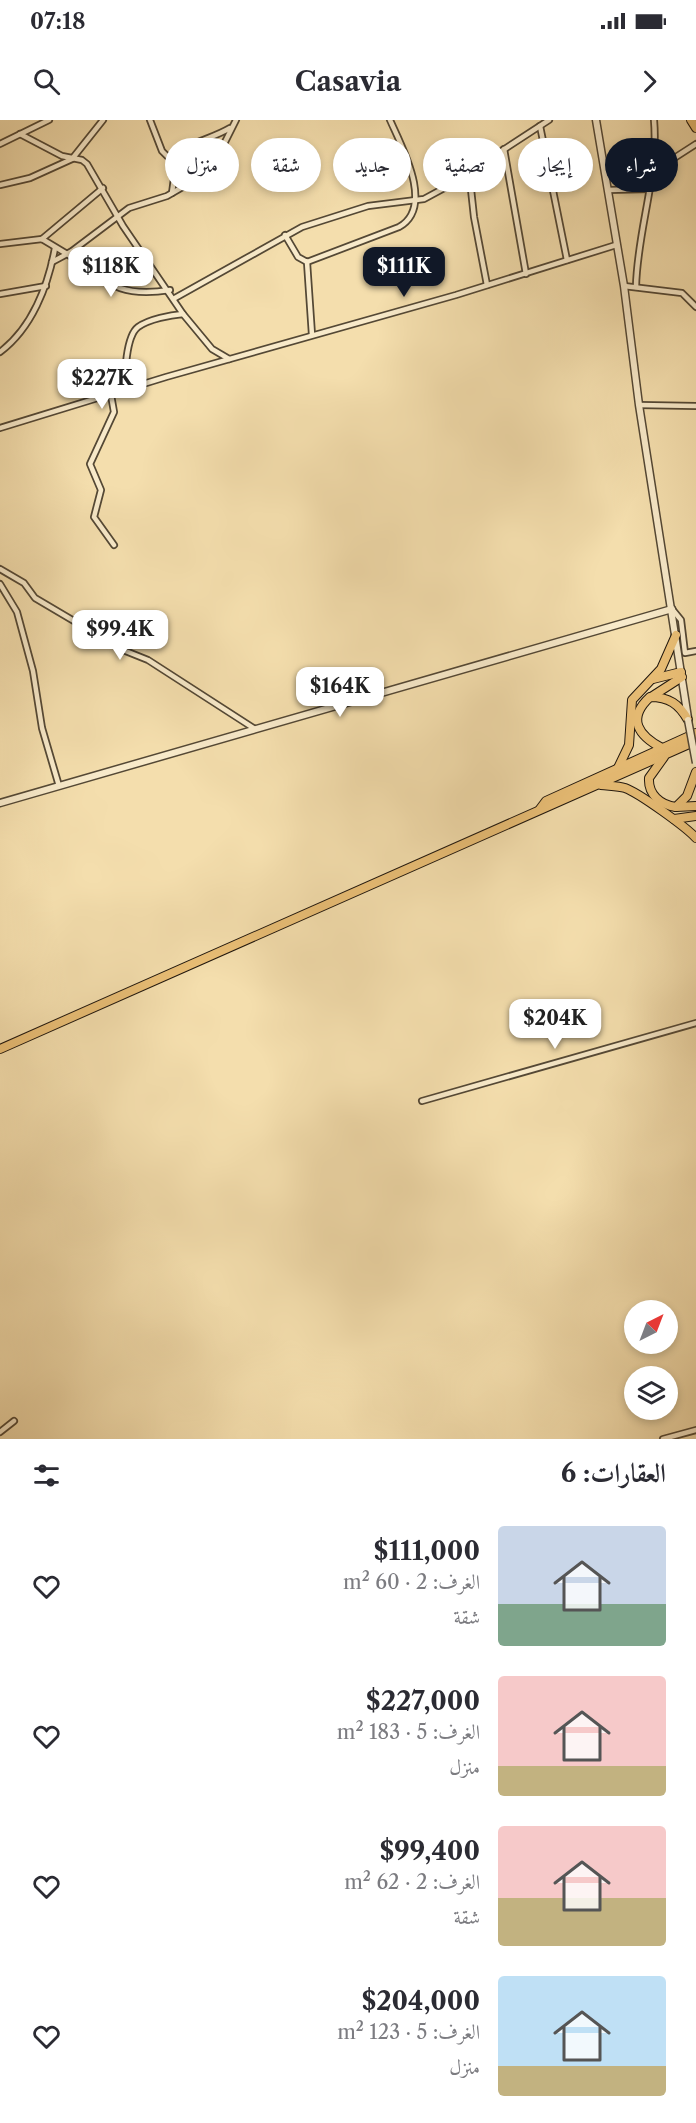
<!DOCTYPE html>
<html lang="ar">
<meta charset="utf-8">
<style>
:root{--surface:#fff;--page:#f7f7f7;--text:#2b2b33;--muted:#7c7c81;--accent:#111827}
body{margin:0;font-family:"Libre Caslon Text",Amiri,serif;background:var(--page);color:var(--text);direction:rtl;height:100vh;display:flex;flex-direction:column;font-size:22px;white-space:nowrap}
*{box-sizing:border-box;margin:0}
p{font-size:20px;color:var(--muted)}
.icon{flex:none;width:33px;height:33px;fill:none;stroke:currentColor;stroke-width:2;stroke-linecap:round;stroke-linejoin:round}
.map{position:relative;height:1319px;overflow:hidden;direction:ltr}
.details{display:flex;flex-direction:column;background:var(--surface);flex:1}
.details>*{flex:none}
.banner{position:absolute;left:18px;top:18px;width:660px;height:54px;direction:rtl;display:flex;gap:12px}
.needle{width:39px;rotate:42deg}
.buttons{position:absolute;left:624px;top:1180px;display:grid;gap:12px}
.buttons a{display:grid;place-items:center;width:54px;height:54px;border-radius:50%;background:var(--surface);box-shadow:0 3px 9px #0003;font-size:30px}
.price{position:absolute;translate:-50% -51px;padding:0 14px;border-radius:12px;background:#fff;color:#222;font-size:20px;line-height:39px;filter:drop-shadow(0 2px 3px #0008)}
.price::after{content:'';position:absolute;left:50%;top:36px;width:18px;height:14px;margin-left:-9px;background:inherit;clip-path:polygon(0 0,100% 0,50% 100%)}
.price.selected{background:var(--accent);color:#fff}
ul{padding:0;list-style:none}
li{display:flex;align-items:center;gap:18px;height:150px;padding:0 30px}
li span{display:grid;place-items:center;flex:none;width:168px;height:120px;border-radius:6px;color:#555}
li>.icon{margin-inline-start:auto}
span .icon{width:72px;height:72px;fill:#fffc;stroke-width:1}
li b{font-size:26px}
h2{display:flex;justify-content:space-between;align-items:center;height:72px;padding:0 30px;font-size:26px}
.tag{padding:0 21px;border-radius:27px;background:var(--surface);box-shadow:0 3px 9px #0003;font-size:21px;line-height:54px}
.tag.selected{background:var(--accent);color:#fff}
.status{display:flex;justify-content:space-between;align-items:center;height:42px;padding:0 30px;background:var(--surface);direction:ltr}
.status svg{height:16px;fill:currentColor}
header{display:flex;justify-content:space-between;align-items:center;height:78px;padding:0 30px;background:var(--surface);font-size:27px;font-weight:700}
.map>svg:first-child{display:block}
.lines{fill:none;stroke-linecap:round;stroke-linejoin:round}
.minor-casing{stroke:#544835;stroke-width:8}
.tertiary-casing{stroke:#544835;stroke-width:9}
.primary-casing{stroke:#1f160d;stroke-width:10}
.trunk-casing{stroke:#1f160d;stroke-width:10}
.minor{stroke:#f8eaca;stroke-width:4.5}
.tertiary{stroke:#f8eaca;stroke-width:6}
.primary{stroke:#eabf76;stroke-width:8}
.trunk{stroke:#eabf76;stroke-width:8}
.tertiary-bridge-casing{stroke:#544835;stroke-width:9;stroke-linecap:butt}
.tertiary-bridge{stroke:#f8eaca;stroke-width:6}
</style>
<div class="status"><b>07:18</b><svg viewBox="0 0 49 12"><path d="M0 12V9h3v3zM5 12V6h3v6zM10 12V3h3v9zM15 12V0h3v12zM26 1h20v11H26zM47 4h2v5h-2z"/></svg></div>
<header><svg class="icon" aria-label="forward" viewBox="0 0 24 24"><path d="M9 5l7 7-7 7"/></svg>Casavia<svg class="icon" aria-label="search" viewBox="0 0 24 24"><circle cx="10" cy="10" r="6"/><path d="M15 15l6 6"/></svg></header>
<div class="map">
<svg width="696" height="1319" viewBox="0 0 696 1319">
<rect width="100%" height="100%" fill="#f4dead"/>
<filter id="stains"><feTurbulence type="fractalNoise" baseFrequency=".00333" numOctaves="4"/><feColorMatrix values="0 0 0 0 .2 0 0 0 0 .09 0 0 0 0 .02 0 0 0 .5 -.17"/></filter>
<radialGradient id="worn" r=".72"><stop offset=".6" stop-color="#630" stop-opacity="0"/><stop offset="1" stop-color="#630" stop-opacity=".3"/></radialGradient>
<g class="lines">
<g class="minor-casing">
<g id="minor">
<path d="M150 0 162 31 168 37C179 35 184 28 194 24 207 18 218 15 230 8"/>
<path d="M540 6 567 140"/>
<path d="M20 14 62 36 82 40 87 44 123 106 183 194"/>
<path d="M0 24 49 0"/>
<path d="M504 29 526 154"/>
<path d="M469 51 474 97 487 165"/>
<path d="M651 53 696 24"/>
<path d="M0 65 30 58 72 39 103 0"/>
<path d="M608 70 650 69"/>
<path d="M172 73 177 36"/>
<path d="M285 115 298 137 307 142 399 107C435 87 402 27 390 0"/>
<path d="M42 119 103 68"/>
<path d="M0 124 42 119 67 134 72 131 129 88 167 76 193 61 216 40 236 0"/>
<path d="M52 142 67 134C107 162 117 178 170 170"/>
<path d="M307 142 312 215"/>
<path d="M624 166 682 173 696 187"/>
<path d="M636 167C637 111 659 56 654 0"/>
<path d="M0 174 46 166"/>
<path d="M175 178 302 107 368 86 424 79 448 66 549 0"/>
<path d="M0 232C32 208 48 166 55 128"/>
<path d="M126 270C124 256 126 216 138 207 149 199 171 195 183 194L212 229 229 239"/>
<path d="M111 275 114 292 90 344 101 370 94 397 114 425"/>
<path d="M639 285 696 286"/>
<path d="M0 308 166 257 456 175 616 125"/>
<path d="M0 449 24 463 35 478 123 530 148 540 255 609"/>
<path d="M0 464 17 492 33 551 42 608 59 666"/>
<path d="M672 489 681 500 685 533 696 531"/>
<path d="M422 981 696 903"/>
<path d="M0 1312 14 1301"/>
<path d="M663 1319 696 1310"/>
</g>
</g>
<g class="tertiary-casing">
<g id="tertiary">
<path d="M596 0 624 166 639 285 688 598"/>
<path d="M0 683 672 489"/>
</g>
</g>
<g class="primary-casing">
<g id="primary">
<path d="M653 559 681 552"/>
<path d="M651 577 682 557"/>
<path d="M662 628C639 616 626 599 650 577 669 577 679 584 688 600"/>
<path d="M664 637 649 658C648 674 660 685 676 687L687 676 696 652"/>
<path d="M618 648 629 625 632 580 661 549 676 515"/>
<path d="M601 665C609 666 618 666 625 668 639 673 686 707 696 718"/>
<path d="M676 687 696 686"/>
<path d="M540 689 546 681 696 613"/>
<path d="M674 699 696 696"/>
<path d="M0 929 696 621"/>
</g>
</g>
<g class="trunk-casing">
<path id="trunk" d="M691 0 696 8"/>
</g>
<use href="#minor" class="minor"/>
<use href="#tertiary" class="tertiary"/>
<use href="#primary" class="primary"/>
<use href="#trunk" class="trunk"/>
<g class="tertiary-bridge-casing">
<path id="tertiary-bridge" d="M688 600 696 643"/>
</g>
<use href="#tertiary-bridge" class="tertiary-bridge"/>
</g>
<rect width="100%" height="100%" filter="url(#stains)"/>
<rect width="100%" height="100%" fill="url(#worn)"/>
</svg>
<div class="buttons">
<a><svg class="needle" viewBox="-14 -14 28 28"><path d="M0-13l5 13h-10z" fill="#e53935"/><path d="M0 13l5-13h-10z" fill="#7c7c81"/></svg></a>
<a><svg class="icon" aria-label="layers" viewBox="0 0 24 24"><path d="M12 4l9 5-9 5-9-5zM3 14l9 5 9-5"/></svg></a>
</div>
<b class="price" style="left:111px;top:178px">$118K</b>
<b class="price selected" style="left:404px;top:178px">$111K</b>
<b class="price" style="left:102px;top:290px">$227K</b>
<b class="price" style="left:120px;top:541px">$99.4K</b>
<b class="price" style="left:340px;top:598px">$164K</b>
<b class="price" style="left:555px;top:930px">$204K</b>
<div class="banner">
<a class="tag selected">شراء</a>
<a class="tag">إيجار</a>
<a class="tag">تصفية</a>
<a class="tag">جديد</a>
<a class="tag">شقة</a>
<a class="tag">منزل</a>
</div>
</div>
<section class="details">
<h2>العقارات: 6<svg class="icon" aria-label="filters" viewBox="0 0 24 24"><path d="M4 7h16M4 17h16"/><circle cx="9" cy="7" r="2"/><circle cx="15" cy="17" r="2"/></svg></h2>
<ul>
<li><span style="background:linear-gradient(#c9d6e8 65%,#7fa58c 0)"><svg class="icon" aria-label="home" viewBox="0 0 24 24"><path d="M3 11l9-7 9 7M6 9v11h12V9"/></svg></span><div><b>$111,000</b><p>الغرف: 2 · 60 m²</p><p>شقة</p></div><svg class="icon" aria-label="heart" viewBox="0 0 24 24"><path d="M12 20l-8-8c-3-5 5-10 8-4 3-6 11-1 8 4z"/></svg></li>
<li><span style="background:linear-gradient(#f6c9c9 75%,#c2b280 0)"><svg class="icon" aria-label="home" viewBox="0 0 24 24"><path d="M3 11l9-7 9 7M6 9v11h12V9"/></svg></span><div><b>$227,000</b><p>الغرف: 5 · 183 m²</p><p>منزل</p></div><svg class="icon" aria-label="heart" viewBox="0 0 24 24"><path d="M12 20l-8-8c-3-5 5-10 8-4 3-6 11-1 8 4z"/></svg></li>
<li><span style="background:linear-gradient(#f6c9c9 60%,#c2b280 0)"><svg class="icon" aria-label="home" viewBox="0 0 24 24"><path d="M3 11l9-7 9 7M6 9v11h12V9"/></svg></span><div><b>$99,400</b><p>الغرف: 2 · 62 m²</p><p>شقة</p></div><svg class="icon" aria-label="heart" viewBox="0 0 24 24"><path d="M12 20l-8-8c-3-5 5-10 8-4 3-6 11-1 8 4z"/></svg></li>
<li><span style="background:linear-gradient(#bfe0f5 75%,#c2b280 0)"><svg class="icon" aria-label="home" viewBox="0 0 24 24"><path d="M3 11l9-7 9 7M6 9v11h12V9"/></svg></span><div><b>$204,000</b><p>الغرف: 5 · 123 m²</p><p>منزل</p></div><svg class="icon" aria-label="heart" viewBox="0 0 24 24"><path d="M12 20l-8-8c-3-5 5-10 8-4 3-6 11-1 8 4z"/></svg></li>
</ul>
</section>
